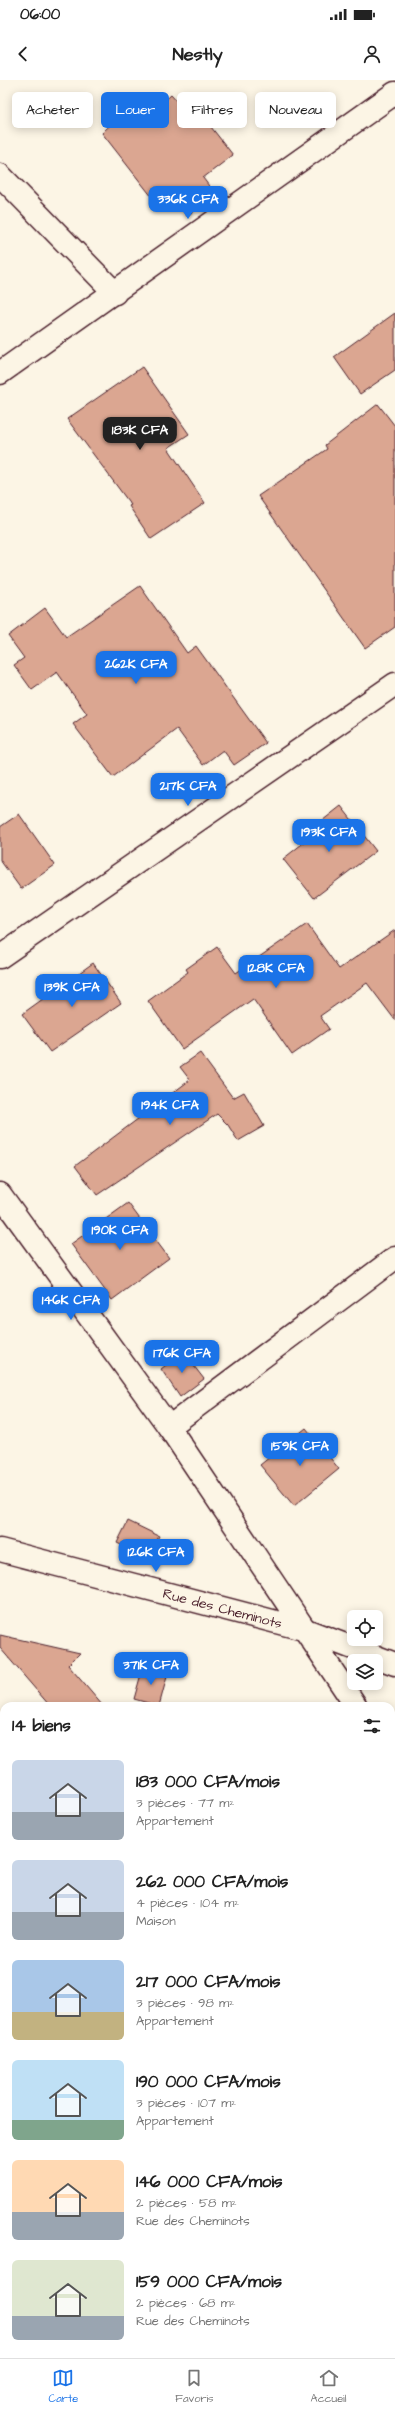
<!DOCTYPE html>
<html lang="fr">
<meta charset="utf-8">
<style>
:root{--surface:#fff;--page:#f2f2f2;--text:#222;--muted:#767676;--line:#e0e0e0;--accent:#1a73e8}
body{margin:0;font-family:"Architects Daughter",sans-serif;background:var(--page);color:var(--text);height:100vh;display:flex;flex-direction:column;font-size:15px;white-space:nowrap}
*{box-sizing:border-box;margin:0}
p{font-size:13px;color:var(--muted)}
.icon{flex:none;width:22px;height:22px;fill:none;stroke:currentColor;stroke-width:2;stroke-linecap:round;stroke-linejoin:round}
.map{position:relative;flex:1;overflow:hidden}
.side{position:absolute;left:0px;top:1622px;width:395px;height:656px;display:flex;flex-direction:column;background:var(--surface);border-radius:12px 12px 0 0;box-shadow:0 2px 10px #0003}
.side>*{flex:none}
.banner{position:absolute;left:12px;top:12px;width:371px;height:36px;display:flex;gap:8px}
.buttons{position:absolute;left:347px;top:1530px;display:grid;gap:8px}
.buttons a{display:grid;place-items:center;width:36px;height:36px;border-radius:6px;background:var(--surface);box-shadow:0 2px 10px #0003;font-size:20px}
.price{position:absolute;translate:-50% -34px;padding:0 9px;border-radius:8px;background:var(--accent);color:#fff;font-size:13px;line-height:26px;filter:drop-shadow(0 1px 2px #0008)}
.price::after{content:'';position:absolute;left:50%;top:24px;width:12px;height:9px;margin-left:-6px;background:inherit;clip-path:polygon(0 0,100% 0,50% 100%)}
.price.active{background:#222;color:#fff}
ul{padding:0;list-style:none}
li{display:flex;align-items:center;gap:12px;height:100px;padding:0 12px}
li span{display:grid;place-items:center;flex:none;width:112px;height:80px;border-radius:6px;color:#555}
li>.icon{margin-inline-start:auto}
span .icon{width:48px;height:48px;fill:#fffc;stroke-width:1}
li b{font-size:17px}
h2{display:flex;justify-content:space-between;align-items:center;height:48px;padding:0 12px;font-size:17px}
.tag{padding:0 14px;border-radius:6px;background:var(--surface);box-shadow:0 2px 10px #0003;font-size:14px;line-height:36px}
.tag.active{background:var(--accent);color:#fff}
.status{display:flex;justify-content:space-between;align-items:center;height:28px;padding:0 20px;background:var(--surface);direction:ltr}
.status svg{height:11px;fill:currentColor}
header{display:flex;justify-content:space-between;align-items:center;height:52px;padding:0 12px;background:var(--surface);font-size:18px;font-weight:700}
.tab-bar{display:flex;justify-content:space-around;align-items:center;height:56px;border-top:1px solid var(--line);background:var(--surface);font-size:11px;color:var(--muted)}
.tab-bar a{display:grid;justify-items:center;gap:2px}
.tab-bar .active{color:var(--accent)}
.map>svg:first-child{display:block}
.building{fill:#dba691;stroke:#4a1f2b}
.lines{fill:none;stroke-linecap:round;stroke-linejoin:round}
.street-casing{stroke:#4a1f2b;stroke-width:25}
.secondary-casing{stroke:#4a1f2b;stroke-width:25}
.street{stroke:#fcf5e5;stroke-width:22}
.secondary{stroke:#fcf5e5;stroke-width:22}
.labels{text-anchor:middle;stroke-width:3;stroke-linejoin:round;paint-order:stroke}
.street-label{font-size:14px;fill:#4a1f2b;stroke:#fcf5e5}
</style>
<div class="status"><b>06:00</b><svg viewBox="0 0 49 12"><path d="M0 12V9h3v3zM5 12V6h3v6zM10 12V3h3v9zM15 12V0h3v12zM26 1h20v11H26zM47 4h2v5h-2z"/></svg></div>
<header><svg class="icon" aria-label="back" viewBox="0 0 24 24"><path d="M15 5l-7 7 7 7"/></svg>Nestly<svg class="icon" aria-label="person" viewBox="0 0 24 24"><circle cx="12" cy="8" r="4"/><path d="M4 21q1-7 8-7t8 7"/></svg></header>
<div class="map">
<svg width="395" height="2278" viewBox="0 0 395 2278">
<rect width="100%" height="100%" fill="#fcf5e5"/>
<filter id="ink" filterUnits="userSpaceOnUse"><feTurbulence type="fractalNoise" baseFrequency=".025" numOctaves="2"/><feDisplacementMap in="SourceGraphic" scale="8" xChannelSelector="R" yChannelSelector="G"/><feConvolveMatrix kernelMatrix="1 2 1 2 8 2 1 2 1" color-interpolation-filters="sRGB"/></filter>
<g filter="url(#ink)">
<g class="building">
<path d="M171 15 181 26 189 19 233 75 203 98 215 114 187 136 176 121 163 131 102 53 137 19 151 33Z"/>
<path d="M395 233V290L360 314 334 277Z"/>
<path d="M142 287 189 354 168 368 205 423 151 459 129 426 131 425 67 339Z"/>
<path d="M378 324 395 346V547L365 568 258 416 327 369 325 365Z"/>
<path d="M140 506 187 573 196 566 266 663 234 685 223 670 203 685 177 649 113 697 73 644 87 634 57 592 32 610 14 585 24 578 8 556 45 528 66 557Z"/>
<path d="M341 726 376 771 314 818 283 779 316 753 313 748Z"/>
<path d="M19 734 55 785 21 809 0 780V747Z"/>
<path d="M307 844 339 889 395 850V940L367 903 320 936 329 949 292 975 253 919 182 969 148 921 188 892 186 889 217 867 236 893Z"/>
<path d="M93 883 121 923 50 972 22 934Z"/>
<path d="M200 973 233 1018 244 1012 264 1046 238 1061 228 1045 217 1034 97 1115 75 1086 190 1000 180 987Z"/>
<path d="M128 1123 169 1178 112 1220 71 1164Z"/>
<path d="M183 1272 204 1299 180 1317 161 1289Z"/>
<path d="M306 1348 339 1389 294 1426 260 1385Z"/>
<path d="M128 1441 159 1456 148 1478 117 1463Z"/>
<path d="M0 1555 80 1573 68 1585 103 1626H50L0 1568Z"/>
<path d="M143 1587 168 1593 159 1626 134 1619Z"/>
</g>
<g class="lines">
<g class="street-casing">
<g id="street">
<path d="M0 95 115 213"/>
<path d="M0 293 395 13"/>
<path d="M0 877 395 604"/>
<path d="M0 1114 169 1347 356 1626"/>
<path d="M169 1347 395 1178"/>
<path d="M391 1677 395 1683"/>
<path d="M0 1790 4 1795"/>
<path d="M391 1818 395 1815"/>
<path d="M0 2098 4 2095"/>
<path d="M351 2274 354 2278"/>
</g>
</g>
<g class="secondary-casing">
<g id="secondary">
<path id="s1" d="M0 1470 303 1549 395 1584"/>
</g>
</g>
<use href="#street" class="street"/>
<use href="#secondary" class="secondary"/>
</g>
</g>
<g class="labels">
<g class="street-label">
<text dy="5" stroke="none"><textPath href="#s1" startOffset="230">Rue des Cheminots</textPath></text>
</g>
</g>
</svg>
<div class="buttons">
<a><svg class="icon" aria-label="locate" viewBox="0 0 24 24"><circle cx="12" cy="12" r="6"/><path d="M12 2v4M12 18v4M2 12h4M18 12h4"/></svg></a>
<a><svg class="icon" aria-label="layers" viewBox="0 0 24 24"><path d="M12 4l9 5-9 5-9-5zM3 14l9 5 9-5"/></svg></a>
</div>
<b class="price" style="left:188px;top:140px">336K CFA</b>
<b class="price active" style="left:140px;top:371px">183K CFA</b>
<b class="price" style="left:136px;top:605px">262K CFA</b>
<b class="price" style="left:188px;top:727px">217K CFA</b>
<b class="price" style="left:329px;top:773px">193K CFA</b>
<b class="price" style="left:276px;top:909px">128K CFA</b>
<b class="price" style="left:72px;top:928px">139K CFA</b>
<b class="price" style="left:170px;top:1046px">194K CFA</b>
<b class="price" style="left:120px;top:1171px">190K CFA</b>
<b class="price" style="left:71px;top:1241px">146K CFA</b>
<b class="price" style="left:182px;top:1294px">176K CFA</b>
<b class="price" style="left:300px;top:1387px">159K CFA</b>
<b class="price" style="left:156px;top:1493px">126K CFA</b>
<b class="price" style="left:151px;top:1606px">371K CFA</b>
<div class="banner">
<a class="tag">Acheter</a>
<a class="tag active">Louer</a>
<a class="tag">Filtres</a>
<a class="tag">Nouveau</a>
</div>
<section class="side">
<h2>14 biens<svg class="icon" aria-label="filters" viewBox="0 0 24 24"><path d="M4 7h16M4 17h16"/><circle cx="9" cy="7" r="2"/><circle cx="15" cy="17" r="2"/></svg></h2>
<ul>
<li><span style="background:linear-gradient(#c9d6e8 65%,#9aa5b1 0)"><svg class="icon" aria-label="home" viewBox="0 0 24 24"><path d="M3 11l9-7 9 7M6 9v11h12V9"/></svg></span><div><b>183 000 CFA/mois</b><p>3 pièces · 77 m²</p><p>Appartement</p></div></li>
<li><span style="background:linear-gradient(#c9d6e8 65%,#9aa5b1 0)"><svg class="icon" aria-label="home" viewBox="0 0 24 24"><path d="M3 11l9-7 9 7M6 9v11h12V9"/></svg></span><div><b>262 000 CFA/mois</b><p>4 pièces · 104 m²</p><p>Maison</p></div></li>
<li><span style="background:linear-gradient(#a9c7e8 65%,#c2b280 0)"><svg class="icon" aria-label="home" viewBox="0 0 24 24"><path d="M3 11l9-7 9 7M6 9v11h12V9"/></svg></span><div><b>217 000 CFA/mois</b><p>3 pièces · 98 m²</p><p>Appartement</p></div></li>
<li><span style="background:linear-gradient(#bfe0f5 75%,#7fa58c 0)"><svg class="icon" aria-label="home" viewBox="0 0 24 24"><path d="M3 11l9-7 9 7M6 9v11h12V9"/></svg></span><div><b>190 000 CFA/mois</b><p>3 pièces · 107 m²</p><p>Appartement</p></div></li>
<li><span style="background:linear-gradient(#ffd9b3 65%,#9aa5b1 0)"><svg class="icon" aria-label="home" viewBox="0 0 24 24"><path d="M3 11l9-7 9 7M6 9v11h12V9"/></svg></span><div><b>146 000 CFA/mois</b><p>2 pièces · 58 m²</p><p>Rue des Cheminots</p></div></li>
<li><span style="background:linear-gradient(#dfe7d0 70%,#9aa5b1 0)"><svg class="icon" aria-label="home" viewBox="0 0 24 24"><path d="M3 11l9-7 9 7M6 9v11h12V9"/></svg></span><div><b>159 000 CFA/mois</b><p>2 pièces · 68 m²</p><p>Rue des Cheminots</p></div></li>
</ul>
</section>
</div>
<nav class="tab-bar">
<a class="active"><svg class="icon" aria-label="map" viewBox="0 0 24 24"><path d="M3 6l6-2 6 2 6-2v14l-6 2-6-2-6 2zM9 4v14M15 6v14"/></svg>Carte</a>
<a><svg class="icon" aria-label="saved" viewBox="0 0 24 24"><path d="M7 4h10v16l-5-4-5 4z"/></svg>Favoris</a>
<a><svg class="icon" aria-label="home" viewBox="0 0 24 24"><path d="M3 11l9-7 9 7M6 9v11h12V9"/></svg>Accueil</a>
</nav>
